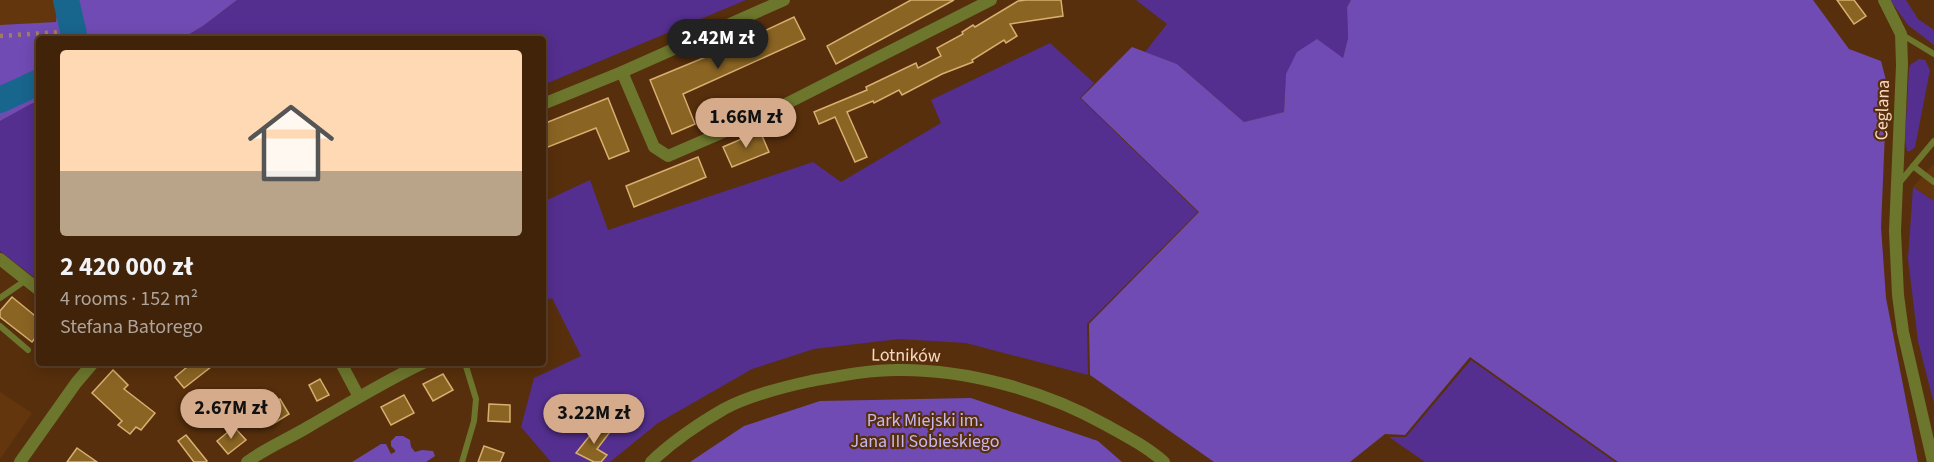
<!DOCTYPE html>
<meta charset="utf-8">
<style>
:root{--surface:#412309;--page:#482b12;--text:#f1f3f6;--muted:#aea49c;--line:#5a402a;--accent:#d6ab8b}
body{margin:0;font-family:"Source Sans 3",sans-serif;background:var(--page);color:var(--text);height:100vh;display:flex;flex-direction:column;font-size:22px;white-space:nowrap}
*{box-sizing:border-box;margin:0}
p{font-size:20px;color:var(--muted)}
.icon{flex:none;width:33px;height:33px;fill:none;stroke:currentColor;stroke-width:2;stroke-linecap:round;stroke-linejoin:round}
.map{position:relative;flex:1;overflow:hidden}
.side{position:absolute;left:36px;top:36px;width:510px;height:330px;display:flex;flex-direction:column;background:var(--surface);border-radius:6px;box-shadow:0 3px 15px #0003,0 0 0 2px var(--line)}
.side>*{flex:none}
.price{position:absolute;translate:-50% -51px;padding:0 14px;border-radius:21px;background:var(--accent);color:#111;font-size:20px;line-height:39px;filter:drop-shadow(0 2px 3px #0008)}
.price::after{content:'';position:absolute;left:50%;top:36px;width:18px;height:14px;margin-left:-9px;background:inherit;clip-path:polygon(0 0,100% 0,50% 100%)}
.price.current{background:#222;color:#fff}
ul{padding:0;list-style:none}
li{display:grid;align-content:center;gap:12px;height:318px;padding:0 24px}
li+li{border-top:2px solid var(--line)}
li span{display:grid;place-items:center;height:186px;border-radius:6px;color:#555}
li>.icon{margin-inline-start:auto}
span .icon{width:108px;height:108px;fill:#fffc;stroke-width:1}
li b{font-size:26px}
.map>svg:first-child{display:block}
.built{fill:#63360e}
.green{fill:#542f8f}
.forest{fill:#704bb3}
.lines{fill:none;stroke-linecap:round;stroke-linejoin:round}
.river{stroke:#18658d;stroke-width:26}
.building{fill:#8a6423;stroke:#d8af70;stroke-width:1.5}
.service{stroke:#6c762c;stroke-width:6}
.minor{stroke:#6c762c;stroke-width:12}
.rail{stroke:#a27e61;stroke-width:4.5;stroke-dasharray:3 6;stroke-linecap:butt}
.labels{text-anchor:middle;stroke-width:4.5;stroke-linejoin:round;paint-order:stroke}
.street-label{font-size:18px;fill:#fad9c3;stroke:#572f0c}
.park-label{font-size:18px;fill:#c6b8ed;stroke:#572f0c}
</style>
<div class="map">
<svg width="1934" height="462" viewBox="0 0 1934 462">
<rect width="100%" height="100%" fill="#572f0c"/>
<g class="built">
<path d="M0 0H58L56 21 39 39 0 54Z"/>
<path d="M1934 163V201L1913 187Z"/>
<path d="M0 392 32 413 0 459Z"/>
</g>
<g class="green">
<path d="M237 0H746L543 85V39H181L203 26Z"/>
<path d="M1136 0H1351L1347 7 1348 38 1343 58 1286 74 1284 112 1244 122 1177 64 1145 52 1167 24Z"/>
<path d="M1890 0H1906L1918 19 1934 30V45L1908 25Z"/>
<path d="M1050 43 1094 83 1080 98 1198 212 1087 324 1088 375 966 343 899 339 814 349 752 369 658 423 610 462H551L521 427 534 378 581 356 552 298 543 301V202L590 180 608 230 813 162 841 182 941 123 931 100Z"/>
<path d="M1919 59 1925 60 1930 70 1915 147 1910 151H1907L1905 140 1909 69 1910 65Z"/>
<path d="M39 101V281L0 251V121L31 104Z"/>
<path d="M1913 187 1934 201V404L1918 341 1908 259Z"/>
<path d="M1471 360 1615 462H1425L1389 437H1406Z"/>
</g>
<g class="forest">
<path d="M58 0H237L203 26 181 39H39V101L31 104 0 121V25L56 22Z"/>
<path d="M1351 0H1813L1849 49 1881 61 1887 84 1881 227 1886 298 1918 462H1618L1470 357 1405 435 1385 434 1350 462H1214L1090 375 1089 324 1199 212 1081 98 1132 47 1177 64 1244 122 1284 112 1286 74 1297 52 1317 39 1343 58 1348 38 1347 7Z"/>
<path d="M971 398 1098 441 1122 462H690L744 426 820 401Z"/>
<path d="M396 436H403L410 440 411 447 415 452 422 450 433 451 435 456 426 462H352L381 444H386L391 454 395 452V450L391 446V441Z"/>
</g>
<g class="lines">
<g class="river">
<path d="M66 0 75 39"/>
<path d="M0 100 39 82"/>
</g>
</g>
<g class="building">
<path d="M911 0H954L836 64 827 46Z"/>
<path d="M1026 0H1061L1063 16 1010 24 1017 36 1006 43 1004 40 972 60 973 62 942 74 902 95 899 90 874 103 873 101 847 112 867 157 855 162 835 117 819 124 814 112 867 90 866 87 916 63 918 68 941 56 937 48 963 34 962 32 973 25 975 27 1018 1Z"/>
<path d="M1837 0H1854L1866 16 1854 24Z"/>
<path d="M794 17 805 39 683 94 695 124 672 134 650 80 730 47Z"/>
<path d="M608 98 629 151 609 159 596 128 543 149V124Z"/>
<path d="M760 131 769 152 732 167 723 147Z"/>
<path d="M698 157 706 177 634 207 626 186Z"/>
<path d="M12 297 39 319V333L32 342 0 317V311Z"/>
<path d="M192 363H216L184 388 175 377Z"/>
<path d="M113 370 128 385 124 389 155 413 141 430 136 427 130 434 118 425 122 421 92 393Z"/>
<path d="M443 374 453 390 433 401 423 384Z"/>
<path d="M320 379 329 395 317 401 309 385Z"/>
<path d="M404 395 414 413 391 425 381 407Z"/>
<path d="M280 399 289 414 273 424 263 409Z"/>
<path d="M489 404 510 405V422L488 421Z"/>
<path d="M599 424 610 432 597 449 607 455 601 462H594L576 453Z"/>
<path d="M234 427 246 440 228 454 217 441Z"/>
<path d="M186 435 207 461 206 462H194L178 441Z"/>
<path d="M484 446 504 453 500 462H478Z"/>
<path d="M77 448 97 462H67Z"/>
</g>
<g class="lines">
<g class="service">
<path d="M1901 34 1934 54"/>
<path d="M1913 166 1934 182"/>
<path d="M1900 182 1934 141"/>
<path d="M0 298 26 280"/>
<path d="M0 326 28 350"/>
<path d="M462 462 474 421 476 399 465 363"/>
</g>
<g class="minor">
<path d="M1884 0 1901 34 1902 65 1895 231 1898 295 1903 332 1933 462"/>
<path d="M622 72 654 147 668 156 772 111 991 0"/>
<path d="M543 104 622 72 784 0"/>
<path d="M0 259 39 290"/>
<path d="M341 363 359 397"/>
<path d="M20 462 76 383 93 363"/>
<path d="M247 462C266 448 288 439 308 427 346 405 383 382 423 363"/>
<path d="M651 462C673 441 698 424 724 409 750 395 783 387 811 381 839 376 868 370 897 370 967 369 1045 391 1106 425 1126 436 1147 447 1164 462"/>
</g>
<path class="rail" d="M0 36 60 32"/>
</g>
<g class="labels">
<g class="street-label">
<text transform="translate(1882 110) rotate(-88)" y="6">Ceglana</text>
<text transform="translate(906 355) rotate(1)" y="6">Lotników</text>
</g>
<g class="park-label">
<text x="925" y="426">Park Miejski im.<tspan x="925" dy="21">Jana III Sobieskiego</tspan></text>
</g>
</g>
</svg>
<b class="price current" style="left:718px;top:70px">2.42M zł</b>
<b class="price" style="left:746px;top:149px">1.66M zł</b>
<b class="price" style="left:231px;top:440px">2.67M zł</b>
<b class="price" style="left:594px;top:445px">3.22M zł</b>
<section class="side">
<ul>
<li><span style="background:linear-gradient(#ffd9b3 65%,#b9a48a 0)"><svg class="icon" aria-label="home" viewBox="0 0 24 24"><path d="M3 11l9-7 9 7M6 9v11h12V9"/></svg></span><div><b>2 420 000 zł</b><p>4 rooms · 152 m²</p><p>Stefana Batorego</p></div></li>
</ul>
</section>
</div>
